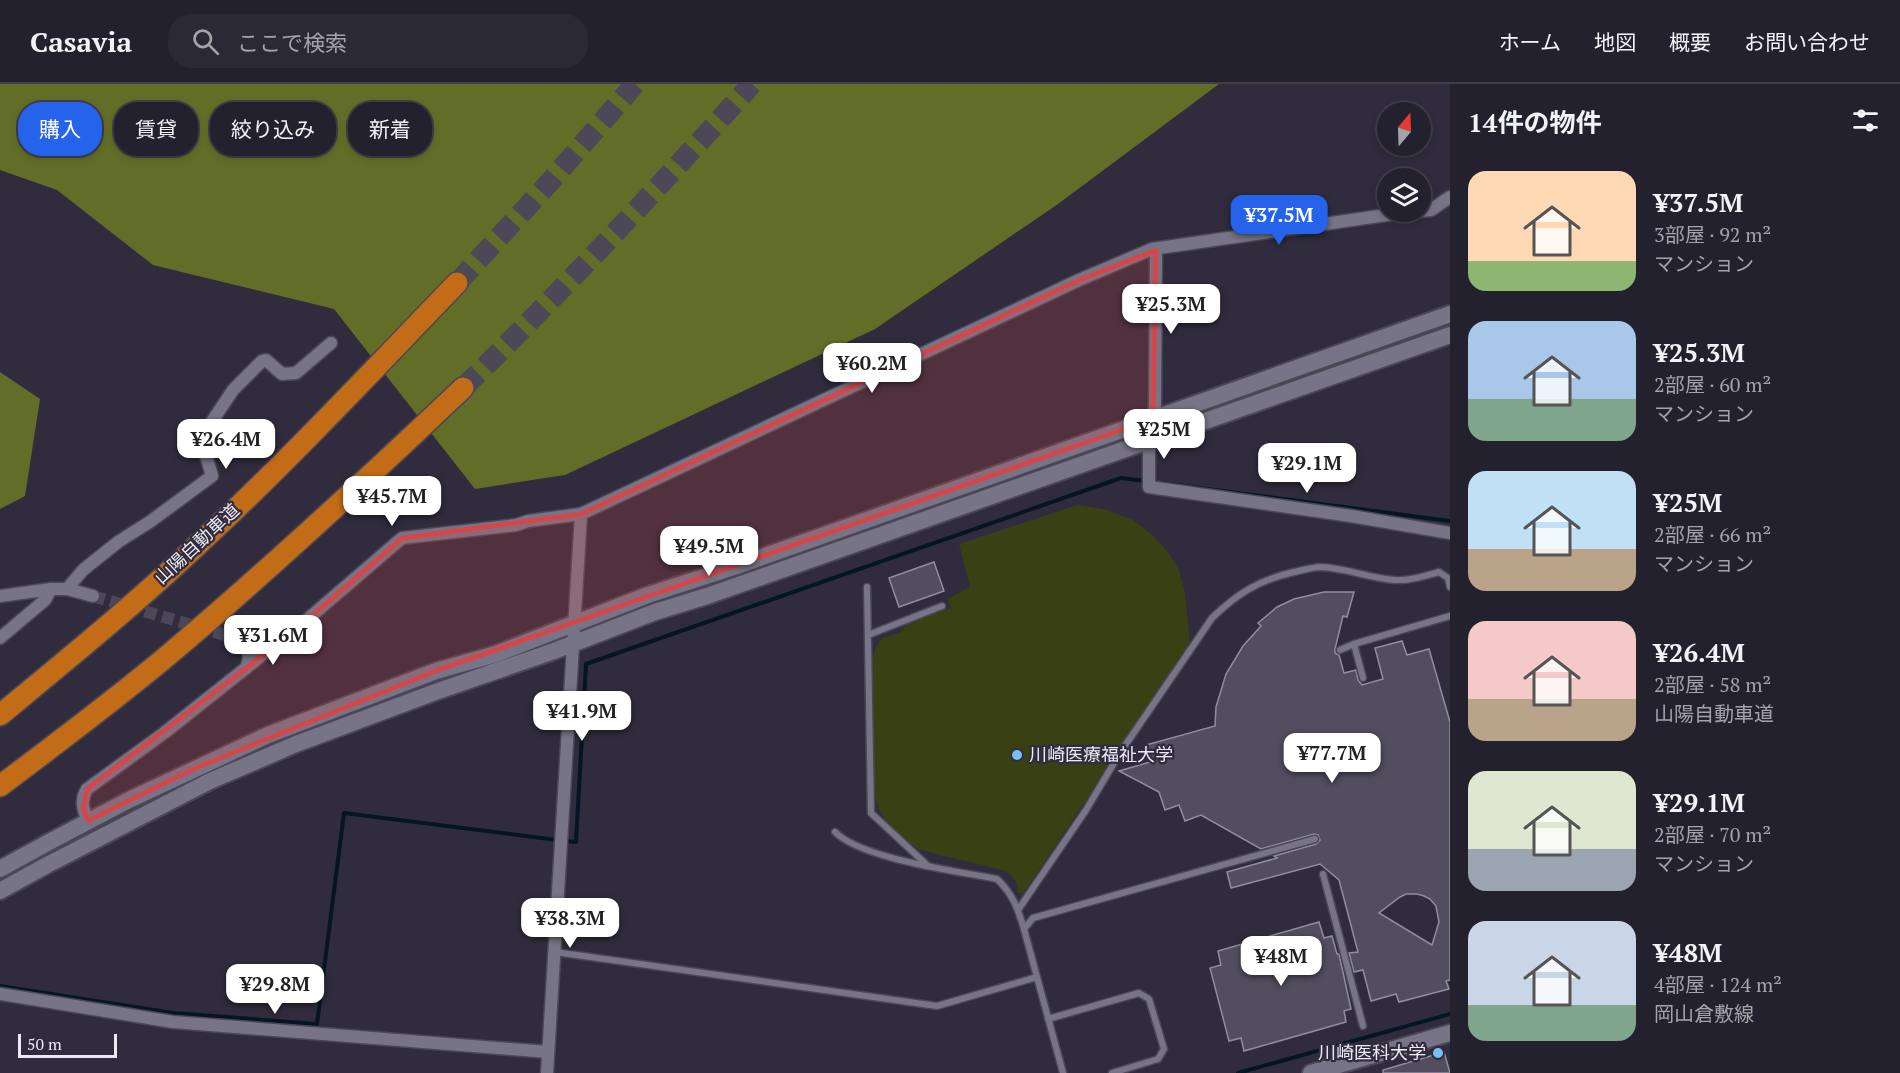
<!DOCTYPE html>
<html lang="ja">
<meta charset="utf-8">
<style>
:root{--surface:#24212e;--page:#2c2936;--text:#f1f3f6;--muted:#a3a3aa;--line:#413e4a;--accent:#2563eb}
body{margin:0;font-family:"PT Serif","Noto Sans JP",serif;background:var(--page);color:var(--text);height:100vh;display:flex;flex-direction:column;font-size:22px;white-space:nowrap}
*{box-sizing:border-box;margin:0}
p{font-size:20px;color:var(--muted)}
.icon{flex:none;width:33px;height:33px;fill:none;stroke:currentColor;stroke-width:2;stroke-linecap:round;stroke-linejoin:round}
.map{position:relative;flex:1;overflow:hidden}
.side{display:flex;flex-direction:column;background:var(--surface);width:450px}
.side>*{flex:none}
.hud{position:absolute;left:18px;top:18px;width:570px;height:54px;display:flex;gap:12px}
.needle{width:39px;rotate:19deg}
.tools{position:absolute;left:1377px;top:18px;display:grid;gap:12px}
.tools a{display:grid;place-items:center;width:54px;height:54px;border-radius:50%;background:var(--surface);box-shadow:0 3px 9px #0003,0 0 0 2px var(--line);font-size:30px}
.scale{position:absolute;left:18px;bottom:15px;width:99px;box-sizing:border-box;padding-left:6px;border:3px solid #ebe9f4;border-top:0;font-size:16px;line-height:21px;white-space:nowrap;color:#ebe9f4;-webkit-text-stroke:4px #302c3d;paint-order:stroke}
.price{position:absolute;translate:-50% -51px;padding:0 14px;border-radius:12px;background:#fff;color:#222;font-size:20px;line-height:39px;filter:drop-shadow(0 2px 3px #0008)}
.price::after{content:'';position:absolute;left:50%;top:36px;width:18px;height:14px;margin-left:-9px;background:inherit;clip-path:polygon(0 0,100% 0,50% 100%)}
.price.current{background:var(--accent);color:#fff}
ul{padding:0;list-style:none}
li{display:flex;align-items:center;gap:18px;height:150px;padding:0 18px}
li span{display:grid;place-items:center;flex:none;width:168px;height:120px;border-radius:18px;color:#555}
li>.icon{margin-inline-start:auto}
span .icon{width:72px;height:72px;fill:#fffc;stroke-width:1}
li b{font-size:26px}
h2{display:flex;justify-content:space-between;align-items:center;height:72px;padding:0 18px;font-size:26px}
.tag{padding:0 21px;border-radius:24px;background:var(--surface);box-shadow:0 3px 9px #0003,0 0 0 2px var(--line);font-size:21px;line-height:54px}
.tag.current{background:var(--accent);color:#fff}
header{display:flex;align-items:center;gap:36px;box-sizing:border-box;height:84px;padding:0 30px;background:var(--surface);border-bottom:2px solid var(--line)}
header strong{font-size:28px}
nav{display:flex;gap:33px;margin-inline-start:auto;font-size:21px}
.search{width:420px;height:54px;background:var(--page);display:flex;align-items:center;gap:15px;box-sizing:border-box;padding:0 21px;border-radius:24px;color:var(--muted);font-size:22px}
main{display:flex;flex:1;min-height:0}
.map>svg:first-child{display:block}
.green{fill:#384014}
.forest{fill:#626e27}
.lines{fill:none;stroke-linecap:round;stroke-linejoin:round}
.stream{stroke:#041624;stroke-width:4}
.building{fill:#524e60;stroke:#918da1;stroke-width:1.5;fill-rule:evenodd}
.street-tunnel{stroke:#4c4858;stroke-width:12;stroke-dasharray:12 6;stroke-linecap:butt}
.highway-tunnel{stroke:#4c4858;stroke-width:21;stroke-dasharray:21 10;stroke-linecap:butt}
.lane-casing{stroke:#4b4755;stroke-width:9}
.street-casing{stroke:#4b4755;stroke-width:15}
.secondary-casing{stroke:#4b4755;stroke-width:20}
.highway-casing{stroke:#4b4755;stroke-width:24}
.lane{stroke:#787487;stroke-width:6}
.street{stroke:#787487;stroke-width:12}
.secondary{stroke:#787487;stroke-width:16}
.highway{stroke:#c36c17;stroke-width:21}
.marked{fill:#d94547;fill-opacity:0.2;stroke:#d94547;stroke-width:4.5;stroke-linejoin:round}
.poi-dot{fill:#75c0f6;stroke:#302c3d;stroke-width:2}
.labels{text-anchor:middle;stroke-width:4.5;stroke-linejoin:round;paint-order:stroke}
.street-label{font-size:18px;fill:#ebe9f4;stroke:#302c3d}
.poi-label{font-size:18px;fill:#ebe9f4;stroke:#302c3d;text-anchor:start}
</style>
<header>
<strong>Casavia</strong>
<div class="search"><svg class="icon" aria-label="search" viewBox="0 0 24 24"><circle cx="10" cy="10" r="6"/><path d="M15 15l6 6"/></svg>ここで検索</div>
<nav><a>ホーム</a><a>地図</a><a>概要</a><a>お問い合わせ</a></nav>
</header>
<main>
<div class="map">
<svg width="1450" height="989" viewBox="0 0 1450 989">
<rect width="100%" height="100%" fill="#302c3d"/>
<path class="green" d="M1077 421 1104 425 1133 436 1150 449 1168 468 1179 486 1185 508 1190 561 1023 810 1018 809C1018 798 1015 794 1006 787L920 766 904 756 889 742 880 727 874 711 871 577 877 561 884 553 899 549 910 537 951 524 947 515 970 503 959 460Z"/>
<g class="forest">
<path d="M0 0H1219L1058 120 875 245 565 391 475 405 334 225 153 181 57 106 0 86Z"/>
<path d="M0 288 40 315 25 412 0 425Z"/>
</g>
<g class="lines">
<g class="stream">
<path d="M1162 399 1450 437"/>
<path d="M565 757 576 758 586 580 1121 394 1146 397"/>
<path d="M0 902 173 929 317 940 344 729 557 756"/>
<path d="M1238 989 1450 930"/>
</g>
</g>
<g class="building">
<path d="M934 478 944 507 899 523 889 494Z"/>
<path d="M1324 508H1354L1347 533 1343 532 1335 565V569L1339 571 1344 589 1356 586 1358 596 1362 601 1383 595 1375 564 1402 557 1407 571 1429 565 1450 638V896L1446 897 1449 905 1399 918 1396 910 1371 917 1363 886 1354 888 1349 869 1358 868 1339 796 1320 780 1231 804 1227 788 1277 774 1274 772 1316 760 1320 756 1318 751 1314 750 1261 765 1201 731 1185 737 1179 721 1165 726 1159 708 1119 687 1150 678 1146 661 1215 642 1216 623 1226 590 1243 562 1261 542 1258 539 1277 523 1294 515ZM1406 810H1417L1424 812 1430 815 1436 822 1439 838 1432 861 1379 829 1400 813Z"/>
<path d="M1319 838 1324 854 1332 852 1337 870H1339L1351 925 1344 927 1346 938 1244 967 1241 954 1229 957 1210 884 1221 881 1218 867Z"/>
<path d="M1444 968 1450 989H1383V986Z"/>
</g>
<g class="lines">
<path class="street-tunnel" d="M93 512 235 554"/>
<g class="highway-tunnel">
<path d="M457 199 548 100 635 0"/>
<path d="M463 304C563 206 658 104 752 0"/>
</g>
<g class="lane-casing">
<g id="lane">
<path d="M867 503 871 729 927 781"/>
<path d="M868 551 942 522"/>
<path d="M1354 560 1363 594"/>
<path d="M1340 566 1354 560 1450 532"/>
<path d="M835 748C862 775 957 787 997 795 1013 810 1018 825 1024 845"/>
<path d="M1323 790 1363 942"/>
<path d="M1018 826 1086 726 1120 669 1212 534C1238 509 1259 496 1294 488 1303 486 1313 483 1321 483 1346 484 1369 494 1394 496 1409 497 1425 492 1439 488L1448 494 1450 503"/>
<path d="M555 868 937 922 1037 893"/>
<path d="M1048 935 1139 909 1149 915 1164 965 1158 975 1112 989"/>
<path d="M1063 989 1024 845 1033 834 1315 755"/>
</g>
</g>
<g class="street-casing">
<g id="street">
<path d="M1420 127 1431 126 1450 113"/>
<path d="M1156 166 1155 322 1149 368V403L1351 432 1450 449"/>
<path d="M67 505 83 486 118 458 151 437 212 392 201 354 233 306 262 277 266 276 282 290 296 289 331 259"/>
<path d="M0 512 51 505H67L93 512"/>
<path d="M0 554 45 516 51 505"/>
<path d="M235 554 266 561 288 552 402 454 516 441 528 437 581 430 1079 196 1152 165 1407 128"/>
<path d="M246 584 278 558"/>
<path d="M88 737C83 726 80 716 87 705L164 649 246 584C251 574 248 567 244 557"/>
<path d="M0 910 173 938 548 968"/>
<path d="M547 989 581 430"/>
</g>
</g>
<g class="secondary-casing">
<g id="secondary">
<path d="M0 785 51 757 129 716 268 651 436 587 496 570 648 511 734 483 1450 230"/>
<path d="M0 807 47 781 210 697 296 660 438 607 554 567 655 528 707 512 1450 251"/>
<path d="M1311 989 1450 949"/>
</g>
</g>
<g class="highway-casing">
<g id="highway">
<path d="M0 631C69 574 139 517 204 455 292 373 374 285 457 199"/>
<path d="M0 702C56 660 112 618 166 573 268 487 366 396 463 304"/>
</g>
</g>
<use href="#lane" class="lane"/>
<use href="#street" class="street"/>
<use href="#secondary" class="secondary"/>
<use href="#highway" class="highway"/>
</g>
<path class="marked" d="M1156 166 1153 335 436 587 198 683 88 737 83 725 87 705 288 552 402 454 581 430 1079 196Z"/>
<g class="poi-dot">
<circle cx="1017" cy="671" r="6"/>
<circle cx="1438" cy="969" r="6"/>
</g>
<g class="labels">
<g class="street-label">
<text transform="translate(197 460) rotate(-43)" y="6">山陽自動車道</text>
</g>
<g class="poi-label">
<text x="1029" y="677">川崎医療福祉大学</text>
<text x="1426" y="975" text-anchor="end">川崎医科大学</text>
</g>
</g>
</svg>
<div class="tools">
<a><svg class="needle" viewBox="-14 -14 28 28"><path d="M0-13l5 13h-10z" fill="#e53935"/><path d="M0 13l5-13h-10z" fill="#a3a3aa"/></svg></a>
<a><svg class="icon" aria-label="layers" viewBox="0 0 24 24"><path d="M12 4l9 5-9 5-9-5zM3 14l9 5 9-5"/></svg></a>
</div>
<div class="scale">50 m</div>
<b class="price current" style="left:1279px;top:162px">¥37.5M</b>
<b class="price" style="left:1171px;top:251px">¥25.3M</b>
<b class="price" style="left:872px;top:310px">¥60.2M</b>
<b class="price" style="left:1164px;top:376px">¥25M</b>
<b class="price" style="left:226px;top:386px">¥26.4M</b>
<b class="price" style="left:1307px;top:410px">¥29.1M</b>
<b class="price" style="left:392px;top:443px">¥45.7M</b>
<b class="price" style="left:709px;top:493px">¥49.5M</b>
<b class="price" style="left:273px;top:582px">¥31.6M</b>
<b class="price" style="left:582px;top:658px">¥41.9M</b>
<b class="price" style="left:1332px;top:700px">¥77.7M</b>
<b class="price" style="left:570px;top:865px">¥38.3M</b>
<b class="price" style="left:1281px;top:903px">¥48M</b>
<b class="price" style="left:275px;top:931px">¥29.8M</b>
<div class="hud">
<a class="tag current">購入</a>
<a class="tag">賃貸</a>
<a class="tag">絞り込み</a>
<a class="tag">新着</a>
</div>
</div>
<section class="side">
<h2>14件の物件<svg class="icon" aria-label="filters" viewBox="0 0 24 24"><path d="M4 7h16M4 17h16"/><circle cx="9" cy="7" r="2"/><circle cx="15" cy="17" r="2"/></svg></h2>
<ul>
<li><span style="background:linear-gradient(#ffd9b3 75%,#8fb573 0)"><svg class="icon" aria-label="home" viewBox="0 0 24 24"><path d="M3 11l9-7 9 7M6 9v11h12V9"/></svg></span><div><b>¥37.5M</b><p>3部屋 · 92 m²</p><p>マンション</p></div></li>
<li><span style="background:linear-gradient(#a9c7e8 65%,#7fa58c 0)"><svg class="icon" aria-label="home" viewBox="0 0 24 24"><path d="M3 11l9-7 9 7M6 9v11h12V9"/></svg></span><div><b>¥25.3M</b><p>2部屋 · 60 m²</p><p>マンション</p></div></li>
<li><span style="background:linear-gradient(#bfe0f5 65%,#b9a48a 0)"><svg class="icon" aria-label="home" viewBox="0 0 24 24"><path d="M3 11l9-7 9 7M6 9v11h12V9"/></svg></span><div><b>¥25M</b><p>2部屋 · 66 m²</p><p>マンション</p></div></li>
<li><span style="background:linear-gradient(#f6c9c9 65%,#b9a48a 0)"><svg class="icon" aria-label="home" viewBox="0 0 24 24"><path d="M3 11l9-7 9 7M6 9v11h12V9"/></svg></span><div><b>¥26.4M</b><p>2部屋 · 58 m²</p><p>山陽自動車道</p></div></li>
<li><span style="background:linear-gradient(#dfe7d0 65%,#9aa5b1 0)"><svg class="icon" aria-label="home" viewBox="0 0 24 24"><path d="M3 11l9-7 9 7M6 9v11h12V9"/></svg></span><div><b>¥29.1M</b><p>2部屋 · 70 m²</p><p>マンション</p></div></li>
<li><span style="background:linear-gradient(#c9d6e8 70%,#7fa58c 0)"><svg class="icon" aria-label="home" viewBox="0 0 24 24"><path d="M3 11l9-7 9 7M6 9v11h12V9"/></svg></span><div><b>¥48M</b><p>4部屋 · 124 m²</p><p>岡山倉敷線</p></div></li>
</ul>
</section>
</main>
